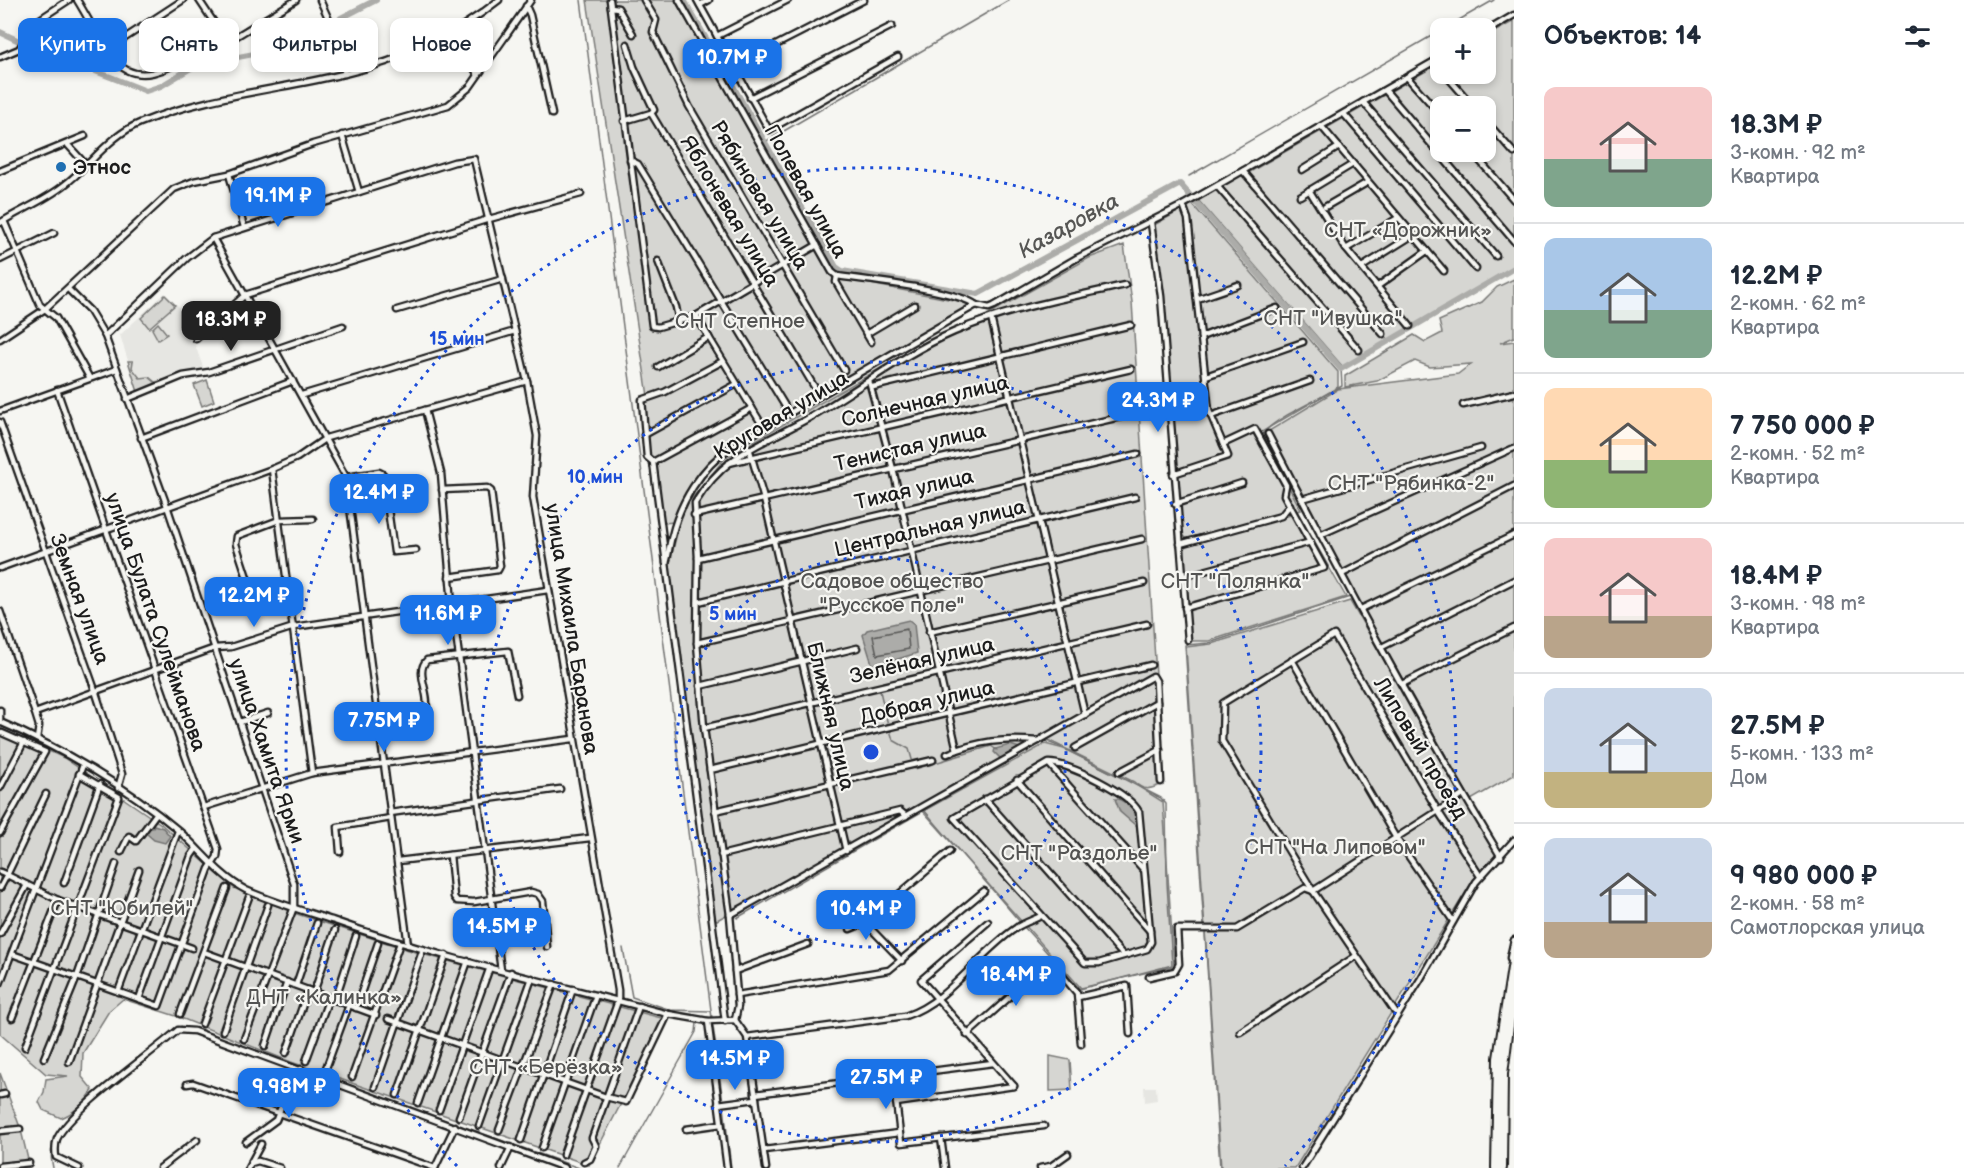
<!DOCTYPE html>
<html lang="ru">
<meta charset="utf-8">
<style>
:root{--surface:#fff;--page:#f2f2f3;--text:#1f2937;--muted:#747a83;--line:#e0e1e3;--accent:#1a73e8}
body{margin:0;font-family:"Balsamiq Sans",sans-serif;background:var(--page);color:var(--text);height:100vh;display:flex;flex-direction:column;font-size:22px;white-space:nowrap}
*{box-sizing:border-box;margin:0}
p{font-size:20px;color:var(--muted)}
.icon{flex:none;width:33px;height:33px;fill:none;stroke:currentColor;stroke-width:2;stroke-linecap:round;stroke-linejoin:round}
.map{position:relative;flex:1;overflow:hidden}
.drawer{display:flex;flex-direction:column;background:var(--surface);width:450px}
.drawer>*{flex:none}
.hud{position:absolute;left:18px;top:18px;width:570px;height:54px;display:flex;gap:12px}
.controls{position:absolute;left:1430px;top:18px;display:grid;gap:12px}
.controls a{display:grid;place-items:center;width:66px;height:66px;border-radius:12px;background:var(--surface);box-shadow:0 3px 9px #0003;font-size:30px}
.price{position:absolute;translate:-50% -51px;padding:0 14px;border-radius:12px;background:var(--accent);color:#fff;font-size:20px;line-height:39px;filter:drop-shadow(0 2px 3px #0008)}
.price::after{content:'';position:absolute;left:50%;top:36px;width:18px;height:14px;margin-left:-9px;background:inherit;clip-path:polygon(0 0,100% 0,50% 100%)}
.price.current{background:#222;color:#fff}
ul{padding:0;list-style:none}
li{display:flex;align-items:center;gap:18px;height:150px;padding:0 30px}
li+li{border-top:2px solid var(--line)}
li span{display:grid;place-items:center;flex:none;width:168px;height:120px;border-radius:12px;color:#555}
li>.icon{margin-inline-start:auto}
span .icon{width:72px;height:72px;fill:#fffc;stroke-width:1}
li b{font-size:26px}
h2{display:flex;justify-content:space-between;align-items:center;height:72px;padding:0 30px;font-size:26px}
.tag{padding:0 21px;border-radius:12px;background:var(--surface);box-shadow:0 3px 9px #0003;font-size:21px;line-height:54px}
.tag.current{background:var(--accent);color:#fff}
main{display:flex;flex:1;min-height:0}
.map>svg:first-child{display:block}
.built{fill:#e6e6e2}
.green{fill:#d6d6d2;stroke:#797977;stroke-width:1.5;fill-rule:evenodd}
.water{fill:#acaca9;stroke:#727271;stroke-width:1.5}
.lines{fill:none;stroke-linecap:round;stroke-linejoin:round}
.shore{stroke:#565654;stroke-width:1.5}
.stream{stroke:#727271;stroke-width:1.5}
.river{stroke:#acaca9;stroke-width:6}
.minor-casing{stroke:#1c1c1c;stroke-width:9}
.highway-casing{stroke:#1c1c1c;stroke-width:12}
.minor{stroke:#f6f6f2;stroke-width:4.5}
.highway{stroke:#f6f6f2;stroke-width:8}
.ring{fill:none;stroke:#1d4ed8;stroke-width:3;stroke-dasharray:3 6}
.poi-dot{fill:#1f6fb2;stroke:#f6f6f2;stroke-width:2}
.labels{text-anchor:middle;stroke-width:4.5;stroke-linejoin:round;paint-order:stroke}
.poi-label{font-size:21px;font-weight:bold;fill:#1c1c1c;stroke:#f6f6f2;text-anchor:start}
.street-label{font-size:21px;fill:#1c1c1c;stroke:#f6f6f2}
.park-label{font-size:21px;fill:#545453;stroke:#f6f6f2}
.water-label{font-size:22px;font-style:italic;fill:#565654;stroke:#f6f6f2}
.centre{fill:#1d4ed8;stroke:#f6f6f2;stroke-width:3}
.ring-label{font-size:18px;text-anchor:middle;font-weight:bold;fill:#1d4ed8;stroke:#f6f6f2;stroke-width:4.5;stroke-linejoin:round;paint-order:stroke}
</style>
<main>
<div class="map">
<svg width="1514" height="1168" viewBox="0 0 1514 1168">
<rect width="100%" height="100%" fill="#f6f6f2"/>
<filter id="ink" filterUnits="userSpaceOnUse"><feTurbulence type="fractalNoise" baseFrequency=".0167" numOctaves="2"/><feDisplacementMap in="SourceGraphic" scale="12" xChannelSelector="R" yChannelSelector="G"/><feConvolveMatrix kernelMatrix="1 2 1 2 8 2 1 2 1" color-interpolation-filters="sRGB"/></filter>
<g filter="url(#ink)">
<g class="built">
<path d="M165 293 183 311 203 367 138 393 120 335Z"/>
<path d="M1144 1087H1156L1157 1100 1145 1102Z"/>
</g>
<g class="green">
<path d="M587 0H675L834 280 839 278 969 303V308L720 452C700 473 680 494 674 522L664 523 655 465 646 462 639 400 648 396Z"/>
<path d="M1514 21V267L1389 340 1248 173 1440 63V74H1485V37ZM1440 106H1485V152H1440Z"/>
<path d="M1243 174 1388 341 1343 367 1198 200Z"/>
<path d="M1192 204 1338 372V387L1260 433 1301 510 1188 540 1181 533C1172 430 1168 327 1154 225Z"/>
<path d="M1124 245 1132 302 1163 784C1150 789 1145 792 1134 782L1042 737 717 920 713 917 669 566 683 509 725 458 917 347 987 315 1089 258Z"/>
<path d="M1514 279V337L1500 343 1514 341V775L1471 800 1264 434 1338 389 1458 374 1471 364 1430 367 1415 361 1377 381 1345 387V376L1414 335 1425 342 1442 333 1439 321 1482 302 1497 287Z"/>
<path d="M165 295 175 305 149 328 141 318Z"/>
<path d="M158 323 167 334 158 340 152 329Z"/>
<path d="M128 361H133L132 368 140 378 149 377 155 382 165 380 138 392Z"/>
<path d="M207 380 214 401 202 406 194 385Z"/>
<path d="M1298 513 1346 597 1209 641H1190L1182 545Z"/>
<path d="M1350 601 1498 857 1474 879 1295 1168H1221L1186 647 1211 644Z"/>
<path d="M0 728 64 758 161 824 234 888 297 914 418 953 665 1019 589 1165 291 1062 176 1016 123 999 109 1011 83 1053 82 1077 93 1090C86 1102 74 1113 61 1118L43 1110 39 1102 44 1092 46 1079 68 1076 46 1074 0 1034Z"/>
<path d="M1045 744 1064 749 1133 783 1163 802 1174 966 1081 988 923 811Z"/>
<path d="M1050 1056 1070 1060 1072 1090 1050 1091Z"/>
<path d="M0 1073 21 1130 30 1168H0Z"/>
</g>
<g class="water">
<path d="M909 620 914 624 917 653 873 667 863 635 867 630Z"/>
<path d="M1010 745 1020 748 1001 759 994 752 995 749Z"/>
<path d="M1115 799H1119L1131 806 1139 819 1135 825 1120 812Z"/>
<path d="M154 825 163 828 170 836 165 843 154 840 146 833 148 828H153Z"/>
</g>
<g class="lines">
<path class="shore" d="M907 629 909 649 877 655 873 636Z"/>
<g class="stream">
<path d="M581 0 712 1018"/>
<path d="M1445 28 1494 0"/>
<path d="M765 142 1009 0"/>
<path d="M1189 176 1440 31"/>
<path d="M1341 369 1342 386C1323 397 1272 419 1262 435L1459 794"/>
<path d="M875 667 876 672"/>
<path d="M880 691 888 725"/>
<path d="M890 730 893 740 909 749 913 763"/>
<path d="M915 769 991 746 997 750"/>
<path d="M924 810 1020 922"/>
<path d="M737 918 1045 741 1063 748 1161 798 1166 804 1167 883 1172 965 1080 989 1024 927"/>
<path d="M1204 927 1185 645 1209 643 1350 597"/>
<path d="M1205 934 1220 1168"/>
<path d="M623 948 632 997 671 1010 711 1011"/>
<path d="M181 1026 579 1168"/>
<path d="M713 1026 723 1102"/>
<path d="M724 1106 731 1168"/>
<path d="M53 1168C46 1142 60 1125 80 1108"/>
<path d="M620 1168 696 1032 697 1023"/>
</g>
<g class="river">
<path d="M684 0 836 267 842 271 978 294 1180 184 1341 369 1514 268"/>
<path d="M341 18 376 0"/>
<path d="M0 32 19 41"/>
<path d="M32 46 146 91 161 86 196 65 291 47 319 30"/>
</g>
<g class="minor-casing">
<g id="minor">
<path d="M77 0C111 55 119 101 191 55"/>
<path d="M199 0 227 42 296 0"/>
<path d="M320 0 335 33 345 74"/>
<path d="M610 0 652 326 658 327 696 316 817 245"/>
<path d="M644 0 656 20 653 32 689 106 844 370"/>
<path d="M679 0 832 272 837 276 836 282 871 342"/>
<path d="M697 0 769 130 898 57"/>
<path d="M700 5 709 0"/>
<path d="M526 6 530 15 552 114"/>
<path d="M611 7 618 8 633 34"/>
<path d="M1485 32 1514 15"/>
<path d="M445 36 459 44 478 75"/>
<path d="M717 36 788 0"/>
<path d="M108 49 183 0"/>
<path d="M0 57 19 49 37 21 69 0"/>
<path d="M733 67 864 0"/>
<path d="M1445 74 1473 106"/>
<path d="M1407 77 1440 114"/>
<path d="M1385 90 1514 241"/>
<path d="M750 98 892 26"/>
<path d="M1363 102 1496 256"/>
<path d="M651 113 815 388"/>
<path d="M1344 114 1476 269"/>
<path d="M1485 120 1514 153"/>
<path d="M624 121 651 113 654 110 634 67 627 44"/>
<path d="M1322 127 1444 271"/>
<path d="M342 135 359 192"/>
<path d="M68 145 87 166"/>
<path d="M1472 152 1514 200"/>
<path d="M630 160 638 164 785 406"/>
<path d="M1302 170 1339 147"/>
<path d="M0 171 85 136"/>
<path d="M1243 171 1383 334"/>
<path d="M229 174 244 227"/>
<path d="M1217 186 1359 350"/>
<path d="M1309 190 1346 249 1410 326"/>
<path d="M1300 196 1353 164"/>
<path d="M1325 207 1368 182"/>
<path d="M4 221 40 305 56 318 89 377"/>
<path d="M0 223C20 210 44 201 63 186 89 167 110 135 140 123 205 96 276 90 344 74 400 61 454 36 499 0"/>
<path d="M1151 223 1161 296 1188 640"/>
<path d="M213 238 346 477 408 945"/>
<path d="M1346 249 1398 218"/>
<path d="M0 260 54 233"/>
<path d="M658 261 676 307 679 322"/>
<path d="M1362 267 1413 235"/>
<path d="M837 276C866 280 957 290 976 305"/>
<path d="M1378 286 1427 251"/>
<path d="M68 289 90 311 105 336 167 506 294 884V907L244 1039"/>
<path d="M1197 299 1238 285"/>
<path d="M397 310 503 279"/>
<path d="M696 316 761 423"/>
<path d="M991 318 1085 715"/>
<path d="M866 334 915 305"/>
<path d="M105 336 187 258 213 238 454 162 474 159 527 381 537 436 533 497 618 990V1001L563 1155"/>
<path d="M1201 337 1277 308"/>
<path d="M0 339 45 309 174 189 194 181 229 174 313 144 448 105 470 87 531 0"/>
<path d="M196 339 245 295 489 219 581 194"/>
<path d="M723 361 665 392 642 400 647 457 653 462 725 1021"/>
<path d="M658 367 709 337"/>
<path d="M1206 376 1303 342"/>
<path d="M869 381 893 469 957 750"/>
<path d="M873 387 1131 325"/>
<path d="M57 390 218 849 217 857 209 869 159 1006 139 999"/>
<path d="M302 395 515 331"/>
<path d="M127 399 183 376 209 372 343 326"/>
<path d="M1463 405 1514 393"/>
<path d="M425 410 441 473 452 604 501 970"/>
<path d="M0 411 117 369"/>
<path d="M1211 416 1310 381"/>
<path d="M0 422 95 690 122 774 118 788"/>
<path d="M1268 434C1342 577 1418 720 1501 857"/>
<path d="M644 435 737 384"/>
<path d="M141 438 293 381"/>
<path d="M749 448 764 499 846 851"/>
<path d="M653 462 752 408"/>
<path d="M729 463 1131 369"/>
<path d="M272 469 312 773"/>
<path d="M1173 474 1228 456 1209 411 1188 219 1183 205"/>
<path d="M346 477 379 472 383 474 394 552 416 550"/>
<path d="M442 490 487 488 491 491 500 566 498 570 449 577"/>
<path d="M1302 499 1481 448"/>
<path d="M1175 504 1242 483"/>
<path d="M694 515 1133 414"/>
<path d="M1320 535 1514 448"/>
<path d="M1180 544 1281 516 1290 505"/>
<path d="M698 558 1138 454"/>
<path d="M666 563C669 554 669 545 672 536 680 502 701 468 730 448L976 305 989 308 994 306 1077 258 1183 205 1440 58"/>
<path d="M0 568 272 469 297 458 326 438 527 381"/>
<path d="M1342 574 1514 486"/>
<path d="M1182 577 1311 542"/>
<path d="M698 602 1135 497"/>
<path d="M257 608 236 544 237 536 279 520 313 519"/>
<path d="M1185 608 1324 568 1284 495 1286 485 1255 429 1223 444"/>
<path d="M1361 609 1514 535"/>
<path d="M0 611 35 713 39 726 37 739"/>
<path d="M929 632 1144 583"/>
<path d="M697 643 1142 539"/>
<path d="M1382 647 1514 580"/>
<path d="M1292 660 1396 838 1453 921"/>
<path d="M1402 684 1514 628"/>
<path d="M700 686 857 648"/>
<path d="M0 710V721"/>
<path d="M35 713 215 648 231 647 294 627 548 590"/>
<path d="M378 714 426 709C431 694 414 672 427 660L508 651 517 695"/>
<path d="M0 722C61 748 127 787 178 830 201 850 219 876 246 890 273 902 303 911 332 920 441 959 556 984 668 1014L708 1021 735 1020"/>
<path d="M240 722 268 713"/>
<path d="M704 728 1147 624"/>
<path d="M1075 748 1157 702"/>
<path d="M947 754C978 741 1004 738 1038 741"/>
<path d="M1049 763C1071 764 1129 793 1139 812L1151 942 1147 949 1099 963H1085L954 818Z"/>
<path d="M1049 764 1143 869"/>
<path d="M710 770 1151 665"/>
<path d="M1119 772 1160 750"/>
<path d="M1017 780 1150 931"/>
<path d="M0 788 24 742"/>
<path d="M985 799 1123 955"/>
<path d="M204 807 312 773 573 739"/>
<path d="M715 811 933 760"/>
<path d="M390 813 560 789"/>
<path d="M0 833 45 752 2 733"/>
<path d="M121 852 129 836 136 841 156 814"/>
<path d="M340 852 338 827 391 818"/>
<path d="M450 855 454 897 457 901 474 902 531 892 538 894 543 901 547 947"/>
<path d="M721 855 900 811 906 816"/>
<path d="M398 861 590 838"/>
<path d="M0 872 7 875 46 794"/>
<path d="M64 883 100 784"/>
<path d="M0 888 7 875 58 900 192 948"/>
<path d="M847 904 902 961"/>
<path d="M730 915 1153 676 1156 681 1161 782"/>
<path d="M988 922 921 980 1014 1086"/>
<path d="M850 929 865 923 950 851"/>
<path d="M0 934 27 885"/>
<path d="M204 952 376 1015"/>
<path d="M12 954 139 999 191 856 196 849"/>
<path d="M1510 958 1514 940"/>
<path d="M735 971 808 944"/>
<path d="M1149 977 1175 971 1179 964 1177 929H1237L1305 888 1313 891 1463 795"/>
<path d="M0 984 83 765"/>
<path d="M296 985 317 923"/>
<path d="M118 992 178 831"/>
<path d="M314 992 335 930"/>
<path d="M737 995 889 970 984 891"/>
<path d="M1078 997 1127 986 1130 1034"/>
<path d="M335 1000 356 936"/>
<path d="M356 1008 378 943"/>
<path d="M1395 1012 1313 891 1222 741 1223 703 1334 635 1438 811 1480 876"/>
<path d="M180 1014 227 888"/>
<path d="M12 1018 58 900"/>
<path d="M388 1019 606 1097 626 1102 668 1014"/>
<path d="M735 1020 738 1006 730 915 704 728 697 643 698 558 695 503C725 453 761 445 809 418 858 390 903 354 954 332 1009 308 1068 298 1125 285"/>
<path d="M735 1020 747 1037 766 1168"/>
<path d="M708 1021 727 1168"/>
<path d="M202 1024 249 897"/>
<path d="M223 1031 268 905"/>
<path d="M1240 1032 1356 956"/>
<path d="M967 1035 1050 961 1077 993 1081 1044"/>
<path d="M747 1037 905 1016C950 1001 977 954 1016 928 1023 923 1033 920 1041 916"/>
<path d="M265 1046 287 982"/>
<path d="M25 1047 119 797 79 774"/>
<path d="M286 1053 308 990"/>
<path d="M44 1058 77 977 116 864"/>
<path d="M306 1061 329 998"/>
<path d="M69 1062 139 870"/>
<path d="M326 1068 349 1005"/>
<path d="M893 1075 901 1143 1044 1126"/>
<path d="M352 1077 400 943"/>
<path d="M187 1084 193 1083 435 1168"/>
<path d="M375 1087 423 949"/>
<path d="M755 1094 993 1063"/>
<path d="M0 1095 5 1094"/>
<path d="M397 1095 446 955"/>
<path d="M418 1103 468 961"/>
<path d="M896 1103 1014 1086"/>
<path d="M718 1104 756 1099"/>
<path d="M439 1110 490 967"/>
<path d="M459 1117 511 972"/>
<path d="M479 1126 532 978"/>
<path d="M686 1129 721 1124"/>
<path d="M499 1130 554 984"/>
<path d="M0 1131 20 1129"/>
<path d="M941 1138 945 1168"/>
<path d="M521 1140 573 989"/>
<path d="M246 1142 276 1120 283 1102 301 1069"/>
<path d="M542 1148 596 995"/>
<path d="M764 1150 899 1133"/>
<path d="M584 1162 590 1159 596 1146 592 1138 639 1006"/>
<path d="M251 1163 258 1161 280 1168"/>
<path d="M0 1166 29 1163"/>
<path d="M79 1168 56 1157C55 1150 55 1145 57 1139 70 1110 151 1054 178 1030L194 1031 565 1168"/>
<path d="M160 1168 197 1140"/>
<path d="M248 1168 261 1144"/>
<path d="M435 1168 455 1126"/>
<path d="M501 1168 511 1147"/>
<path d="M1040 1168 1051 1166 1068 1154"/>
<path d="M1302 1168 1420 980 1476 882 1514 840"/>
</g>
</g>
<g class="highway-casing">
<g id="highway">
<path d="M1496 1168 1498 1058 1514 955"/>
<path d="M1502 1168 1503 1074 1514 986"/>
</g>
</g>
<use href="#minor" class="minor"/>
<use href="#highway" class="highway"/>
</g>
</g>
<g class="ring">
<circle cx="871" cy="752" r="195"/>
<circle cx="871" cy="752" r="390"/>
<path d="M457 1166A585 585 0 1 1 1285 1166"/>
</g>
<circle class="poi-dot" cx="61" cy="167" r="6"/>
<g class="labels">
<g class="poi-label">
<text x="73" y="174">Этнос</text>
</g>
<g class="street-label">
<text transform="translate(806 191) rotate(61)" y="7">Полевая улица</text>
<text transform="translate(760 195) rotate(59)" y="7">Рябиновая улица</text>
<text transform="translate(730 211) rotate(59)" y="7">Яблоневая улица</text>
<text transform="translate(925 401) rotate(-13)" y="7">Солнечная улица</text>
<text transform="translate(781 415) rotate(-31)" y="7">Круговая улица</text>
<text transform="translate(910 447) rotate(-13)" y="7">Тенистая улица</text>
<text transform="translate(914 489) rotate(-13)" y="7">Тихая улица</text>
<text transform="translate(930 528) rotate(-13)" y="7">Центральная улица</text>
<text transform="translate(80 599) rotate(70)" y="7">Земная улица</text>
<text transform="translate(156 622) rotate(71)" y="7">улица Булата Сулейманова</text>
<text transform="translate(572 629) rotate(81)" y="7">улица Михаила Баранова</text>
<text transform="translate(922 660) rotate(-13)" y="7">Зелёная улица</text>
<text transform="translate(927 702) rotate(-13)" y="7">Добрая улица</text>
<text transform="translate(831 716) rotate(77)" y="7">Ближняя улица</text>
<text transform="translate(1421 748) rotate(59)" y="7">Липовый проезд</text>
<text transform="translate(267 751) rotate(71)" y="7">улица Хамита Ярми</text>
</g>
<g class="park-label">
<text x="1408" y="237">СНТ «Дорожник»</text>
<text x="1333" y="325">СНТ "Ивушка"</text>
<text x="740" y="328">СНТ Степное</text>
<text x="1411" y="490">СНТ "Рябинка-2"</text>
<text x="892" y="588">Садовое общество<tspan x="892" dy="24">"Русское поле"</tspan></text>
<text x="1235" y="588">СНТ "Полянка"</text>
<text x="1335" y="854">СНТ "На Липовом"</text>
<text x="1079" y="860">СНТ "Раздолье"</text>
<text x="122" y="915">СНТ "Юбилей"</text>
<text x="324" y="1004">ДНТ «Калинка»</text>
<text x="546" y="1074">СНТ «Берёзка»</text>
</g>
<g class="water-label">
<text transform="translate(1068 225) rotate(-29)" y="8">Казаровка</text>
</g>
</g>
<circle cx="871" cy="752" r="9" class="centre"/>
<g class="ring-label">
<text x="457" y="345">15 мин</text>
<text x="595" y="483">10 мин</text>
<text x="733" y="620">5 мин</text>
</g>
</svg>
<div class="controls">
<a>+</a>
<a>−</a>
</div>
<b class="price" style="left:732px;top:90px">10.7M ₽</b>
<b class="price" style="left:278px;top:228px">19.1M ₽</b>
<b class="price current" style="left:231px;top:352px">18.3M ₽</b>
<b class="price" style="left:1158px;top:433px">24.3M ₽</b>
<b class="price" style="left:379px;top:525px">12.4M ₽</b>
<b class="price" style="left:254px;top:628px">12.2M ₽</b>
<b class="price" style="left:448px;top:646px">11.6M ₽</b>
<b class="price" style="left:384px;top:753px">7.75M ₽</b>
<b class="price" style="left:866px;top:941px">10.4M ₽</b>
<b class="price" style="left:502px;top:959px">14.5M ₽</b>
<b class="price" style="left:1016px;top:1007px">18.4M ₽</b>
<b class="price" style="left:735px;top:1091px">14.5M ₽</b>
<b class="price" style="left:886px;top:1110px">27.5M ₽</b>
<b class="price" style="left:289px;top:1119px">9.98M ₽</b>
<div class="hud">
<a class="tag current">Купить</a>
<a class="tag">Снять</a>
<a class="tag">Фильтры</a>
<a class="tag">Новое</a>
</div>
</div>
<section class="drawer">
<h2>Объектов: 14<svg class="icon" aria-label="filters" viewBox="0 0 24 24"><path d="M4 7h16M4 17h16"/><circle cx="9" cy="7" r="2"/><circle cx="15" cy="17" r="2"/></svg></h2>
<ul>
<li><span style="background:linear-gradient(#f6c9c9 60%,#7fa58c 0)"><svg class="icon" aria-label="home" viewBox="0 0 24 24"><path d="M3 11l9-7 9 7M6 9v11h12V9"/></svg></span><div><b>18.3M ₽</b><p>3-комн. · 92 m²</p><p>Квартира</p></div></li>
<li><span style="background:linear-gradient(#a9c7e8 60%,#7fa58c 0)"><svg class="icon" aria-label="home" viewBox="0 0 24 24"><path d="M3 11l9-7 9 7M6 9v11h12V9"/></svg></span><div><b>12.2M ₽</b><p>2-комн. · 62 m²</p><p>Квартира</p></div></li>
<li><span style="background:linear-gradient(#ffd9b3 60%,#8fb573 0)"><svg class="icon" aria-label="home" viewBox="0 0 24 24"><path d="M3 11l9-7 9 7M6 9v11h12V9"/></svg></span><div><b>7 750 000 ₽</b><p>2-комн. · 52 m²</p><p>Квартира</p></div></li>
<li><span style="background:linear-gradient(#f6c9c9 65%,#b9a48a 0)"><svg class="icon" aria-label="home" viewBox="0 0 24 24"><path d="M3 11l9-7 9 7M6 9v11h12V9"/></svg></span><div><b>18.4M ₽</b><p>3-комн. · 98 m²</p><p>Квартира</p></div></li>
<li><span style="background:linear-gradient(#c9d6e8 70%,#c2b280 0)"><svg class="icon" aria-label="home" viewBox="0 0 24 24"><path d="M3 11l9-7 9 7M6 9v11h12V9"/></svg></span><div><b>27.5M ₽</b><p>5-комн. · 133 m²</p><p>Дом</p></div></li>
<li><span style="background:linear-gradient(#c9d6e8 70%,#b9a48a 0)"><svg class="icon" aria-label="home" viewBox="0 0 24 24"><path d="M3 11l9-7 9 7M6 9v11h12V9"/></svg></span><div><b>9 980 000 ₽</b><p>2-комн. · 58 m²</p><p>Самотлорская улица</p></div></li>
</ul>
</section>
</main>
